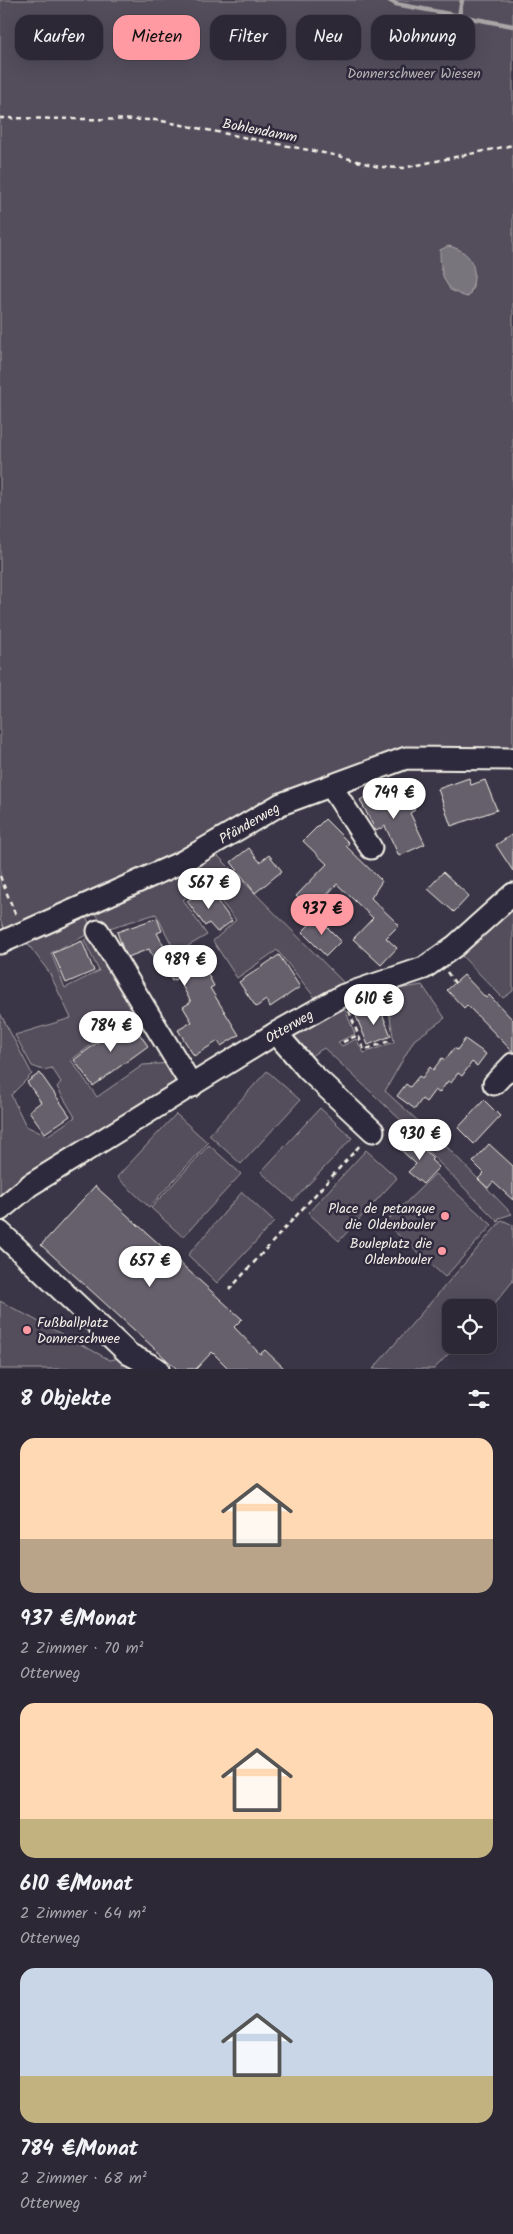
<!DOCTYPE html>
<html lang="de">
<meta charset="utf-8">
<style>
:root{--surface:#2c2835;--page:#34303d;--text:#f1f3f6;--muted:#a6a6ad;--line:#484450;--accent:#ff9aa2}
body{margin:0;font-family:Kalam,sans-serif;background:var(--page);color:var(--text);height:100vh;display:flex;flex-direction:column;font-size:19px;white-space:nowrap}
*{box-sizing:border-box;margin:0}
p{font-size:16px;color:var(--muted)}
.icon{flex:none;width:28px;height:28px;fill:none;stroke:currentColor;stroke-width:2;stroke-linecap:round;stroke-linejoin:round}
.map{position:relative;height:1369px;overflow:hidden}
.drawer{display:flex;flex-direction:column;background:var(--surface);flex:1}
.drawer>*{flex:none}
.top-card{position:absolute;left:15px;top:15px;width:484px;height:45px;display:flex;gap:10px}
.tools{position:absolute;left:442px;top:1299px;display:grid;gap:10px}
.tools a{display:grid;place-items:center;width:55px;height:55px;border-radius:10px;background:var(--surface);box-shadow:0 5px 20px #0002,0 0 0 1px var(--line);font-size:25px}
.price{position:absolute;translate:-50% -42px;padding:0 11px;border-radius:18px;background:#fff;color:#222;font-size:16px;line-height:32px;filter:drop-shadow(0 1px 2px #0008)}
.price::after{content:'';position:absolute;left:50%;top:30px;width:15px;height:11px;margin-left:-8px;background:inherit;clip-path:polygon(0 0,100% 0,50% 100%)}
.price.current{background:var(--accent);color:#111}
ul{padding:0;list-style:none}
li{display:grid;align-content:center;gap:10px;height:265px;padding:0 20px}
li span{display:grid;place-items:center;height:155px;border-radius:15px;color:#555}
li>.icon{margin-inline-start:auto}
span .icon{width:90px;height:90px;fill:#fffc;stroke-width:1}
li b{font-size:21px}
h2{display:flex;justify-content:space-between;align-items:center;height:60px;padding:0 20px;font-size:21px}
.pill{padding:0 18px;border-radius:15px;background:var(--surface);box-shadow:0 5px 20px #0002,0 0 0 1px var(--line);font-size:18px;line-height:45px}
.pill.current{background:var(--accent);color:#111}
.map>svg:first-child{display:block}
.green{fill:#534e5c;stroke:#a4a0a2;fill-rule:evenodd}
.water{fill:#78747b;stroke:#aaa6a7}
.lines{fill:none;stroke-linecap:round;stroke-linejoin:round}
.stream{stroke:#aaa6a7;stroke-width:4.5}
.building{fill:#65616c;stroke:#f4f1e8}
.minor-casing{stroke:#f4f1e8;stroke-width:25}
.path{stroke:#f4f1e8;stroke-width:2.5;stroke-dasharray:5 4;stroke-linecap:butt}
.minor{stroke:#2f2a3d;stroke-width:21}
.poi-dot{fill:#ff9aa2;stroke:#2f2a3d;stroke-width:2}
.labels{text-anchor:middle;stroke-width:5;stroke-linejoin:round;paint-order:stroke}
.park-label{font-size:14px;fill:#bcb8b7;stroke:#2f2a3d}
.street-label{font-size:14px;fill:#f4f1e8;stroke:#2f2a3d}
.poi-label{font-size:14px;fill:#f4f1e8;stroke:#2f2a3d;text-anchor:end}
</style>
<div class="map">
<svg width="513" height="1369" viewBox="0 0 513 1369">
<rect width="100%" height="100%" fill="#3b3647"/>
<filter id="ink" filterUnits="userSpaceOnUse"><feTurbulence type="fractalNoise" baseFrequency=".02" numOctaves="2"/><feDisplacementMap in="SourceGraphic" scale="10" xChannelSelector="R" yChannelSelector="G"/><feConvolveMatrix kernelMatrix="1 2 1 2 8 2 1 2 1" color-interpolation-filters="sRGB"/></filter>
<g filter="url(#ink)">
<g class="green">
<path d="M0 0H513V754H401L179 860 6 934 0 919ZM440 268 474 271 473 287 468 297 450 290Z"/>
<path d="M215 853 230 868 348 987 320 1004 277 950 237 978 213 941 236 920 205 882 183 900 207 935 176 953 156 914 106 929 93 909Z"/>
<path d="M513 901V991L503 998 457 951Z"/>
<path d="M83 912 94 931 51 953 65 988 99 971 84 940 94 934 140 1009 71 1060 97 1097 143 1065 172 1063 186 1084 0 1203V1013L32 1074 11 1095 26 1126 47 1136 75 1117 57 1087 61 1082 52 1068 43 1070 32 1066 15 1035 71 1018 49 972 27 943Z"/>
<path d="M422 985 445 1018 414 1040 385 1091 448 1148 512 1214 499 1218 498 1222 408 1131 397 1143 392 1138 405 1124 324 1048 304 1060 281 1034 341 1000 355 1034 338 1042 342 1046 356 1039 364 1053 394 1042 390 1017 380 995 387 991Z"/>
<path d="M267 1071 300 1100 241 1164 209 1135Z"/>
<path d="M320 1108 352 1138 293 1201 261 1172Z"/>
<path d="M176 1114 208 1143 149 1207 117 1177Z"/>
<path d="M209 1145 241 1174 183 1237 151 1208Z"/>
<path d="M366 1150 397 1178 339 1241 308 1213Z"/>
<path d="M435 1174 492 1225 445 1277 385 1223Z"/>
<path d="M242 1192 274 1222 217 1283 188 1255Z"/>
<path d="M502 1220 513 1225V1281L490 1309 451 1308V1345H457L434 1369H373Z"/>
<path d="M0 1301 110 1360 124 1357 155 1369H0Z"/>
</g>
<path class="water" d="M448 246C475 251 480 274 468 297 443 292 440 272 440 250Z"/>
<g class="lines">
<g class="stream">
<path d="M389 0 396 4 513 26"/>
<path d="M459 16 462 0"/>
</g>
</g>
<g class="building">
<path d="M469 778 471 785 485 780 497 810 451 826 438 789Z"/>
<path d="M381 789 388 802 406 792 415 810 410 813 425 844 399 856 385 826 376 831 360 800Z"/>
<path d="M325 819 349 843 346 846 382 881 371 898 399 925 386 938 397 948 381 965 353 939 373 918 337 884 312 911 296 896 327 864 303 841Z"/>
<path d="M513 834V871L496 845Z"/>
<path d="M249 848 260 862 269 855 282 871 255 893 231 862Z"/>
<path d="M443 872 469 896 454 912 428 889Z"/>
<path d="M207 887 232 921 217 932 209 923 205 926 187 901Z"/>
<path d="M317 917 341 941 326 956 302 932Z"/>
<path d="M157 918 162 931 157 933 172 962 195 950 214 986 210 988 239 1035 221 1046 218 1041 194 1056 178 1030 192 1022 183 1007 191 1002 178 978 172 981 166 969 160 972 149 949 128 957 123 949 117 932Z"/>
<path d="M82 941 94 971 66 983 53 953Z"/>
<path d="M279 955 300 987 270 1007 266 1000 256 1007 239 982Z"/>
<path d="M464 975 486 998 489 995 513 1020V1052L467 1005 464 1008 447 990Z"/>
<path d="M379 1006 391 1036 368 1045 356 1016Z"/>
<path d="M129 1019 148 1046 93 1086 74 1060Z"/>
<path d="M465 1039 486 1054 477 1066 472 1062 462 1076 458 1073 451 1083 448 1081 439 1093 435 1090 426 1102 422 1099 415 1109 397 1096 406 1084 410 1087 419 1076 422 1078 430 1067 433 1070 442 1058 445 1060 454 1048 457 1050Z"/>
<path d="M40 1073 70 1116 45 1133 29 1111 41 1102 27 1082Z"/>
<path d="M484 1100 500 1116 474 1144 458 1128Z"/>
<path d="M412 1138 433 1158 431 1160 439 1167 423 1184 408 1172 416 1164 401 1150Z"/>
<path d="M489 1144 513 1166V1200L493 1182 488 1188 478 1179 484 1173 473 1162Z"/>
<path d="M95 1186 242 1319 234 1327 260 1354 265 1350 285 1369H229L212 1352 196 1369H177L41 1245Z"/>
</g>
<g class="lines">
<g class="minor-casing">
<g id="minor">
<path d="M331 786 371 848"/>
<path d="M98 931 192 1086"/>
<path d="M0 943 182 862 281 804 406 758 513 759"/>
<path d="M276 1033 308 1070 373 1131"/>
<path d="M494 1084 513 1064"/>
<path d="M0 1210 30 1185 276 1033 344 995 424 968 455 946 513 894"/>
<path d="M0 1232 129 1354 158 1369"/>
</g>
</g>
<g class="path">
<path d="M0 118 157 120 339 156 379 167 403 168 513 145"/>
<path d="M0 876 16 916"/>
<path d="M447 972 455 983"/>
<path d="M349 1011 364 1050 392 1040"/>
<path d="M343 1042 358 1035"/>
<path d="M229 1290 362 1143"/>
</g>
<use href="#minor" class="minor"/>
</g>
</g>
<g class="poi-dot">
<circle cx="445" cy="1216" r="5"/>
<circle cx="442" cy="1251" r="5"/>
<circle cx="27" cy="1330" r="5"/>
</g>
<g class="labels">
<g class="park-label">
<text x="414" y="78">Donnerschweer Wiesen</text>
</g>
<g class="street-label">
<text transform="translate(260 130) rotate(11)" y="5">Bohlendamm</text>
<text transform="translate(249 823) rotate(-30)" y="5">Pfänderweg</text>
<text transform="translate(289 1026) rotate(-30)" y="5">Otterweg</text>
</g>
<g class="poi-label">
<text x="435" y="1213">Place de petanque<tspan x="435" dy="16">die Oldenbouler</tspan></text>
<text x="432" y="1248">Bouleplatz die<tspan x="432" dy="16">Oldenbouler</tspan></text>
<text x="37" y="1327" text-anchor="start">Fußballplatz<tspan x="37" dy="16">Donnerschwee</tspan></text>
</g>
</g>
</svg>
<div class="tools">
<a><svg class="icon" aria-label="locate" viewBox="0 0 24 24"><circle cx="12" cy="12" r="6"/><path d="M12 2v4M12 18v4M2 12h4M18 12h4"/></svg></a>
</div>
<b class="price" style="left:394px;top:820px">749 €</b>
<b class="price" style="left:209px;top:910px">567 €</b>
<b class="price current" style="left:322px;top:936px">937 €</b>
<b class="price" style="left:185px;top:987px">989 €</b>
<b class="price" style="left:374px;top:1026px">610 €</b>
<b class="price" style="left:111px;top:1053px">784 €</b>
<b class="price" style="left:420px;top:1161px">930 €</b>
<b class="price" style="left:150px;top:1288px">657 €</b>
<div class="top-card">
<a class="pill">Kaufen</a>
<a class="pill current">Mieten</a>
<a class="pill">Filter</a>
<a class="pill">Neu</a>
<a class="pill">Wohnung</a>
</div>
</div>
<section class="drawer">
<h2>8 Objekte<svg class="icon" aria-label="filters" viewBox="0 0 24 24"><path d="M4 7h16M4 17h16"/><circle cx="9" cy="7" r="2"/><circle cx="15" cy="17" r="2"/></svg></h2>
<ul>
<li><span style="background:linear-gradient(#ffd9b3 65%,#b9a48a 0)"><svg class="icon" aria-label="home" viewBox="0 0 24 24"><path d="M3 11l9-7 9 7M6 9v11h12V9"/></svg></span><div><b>937 €/Monat</b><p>2 Zimmer · 70 m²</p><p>Otterweg</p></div></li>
<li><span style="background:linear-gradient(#ffd9b3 75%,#c2b280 0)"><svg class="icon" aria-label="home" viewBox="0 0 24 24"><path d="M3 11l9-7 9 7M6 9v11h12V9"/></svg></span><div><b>610 €/Monat</b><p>2 Zimmer · 64 m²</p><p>Otterweg</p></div></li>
<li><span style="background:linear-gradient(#c9d6e8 70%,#c2b280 0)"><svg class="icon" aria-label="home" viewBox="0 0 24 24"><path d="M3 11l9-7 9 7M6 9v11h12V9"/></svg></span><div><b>784 €/Monat</b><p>2 Zimmer · 68 m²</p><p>Otterweg</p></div></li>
</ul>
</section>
